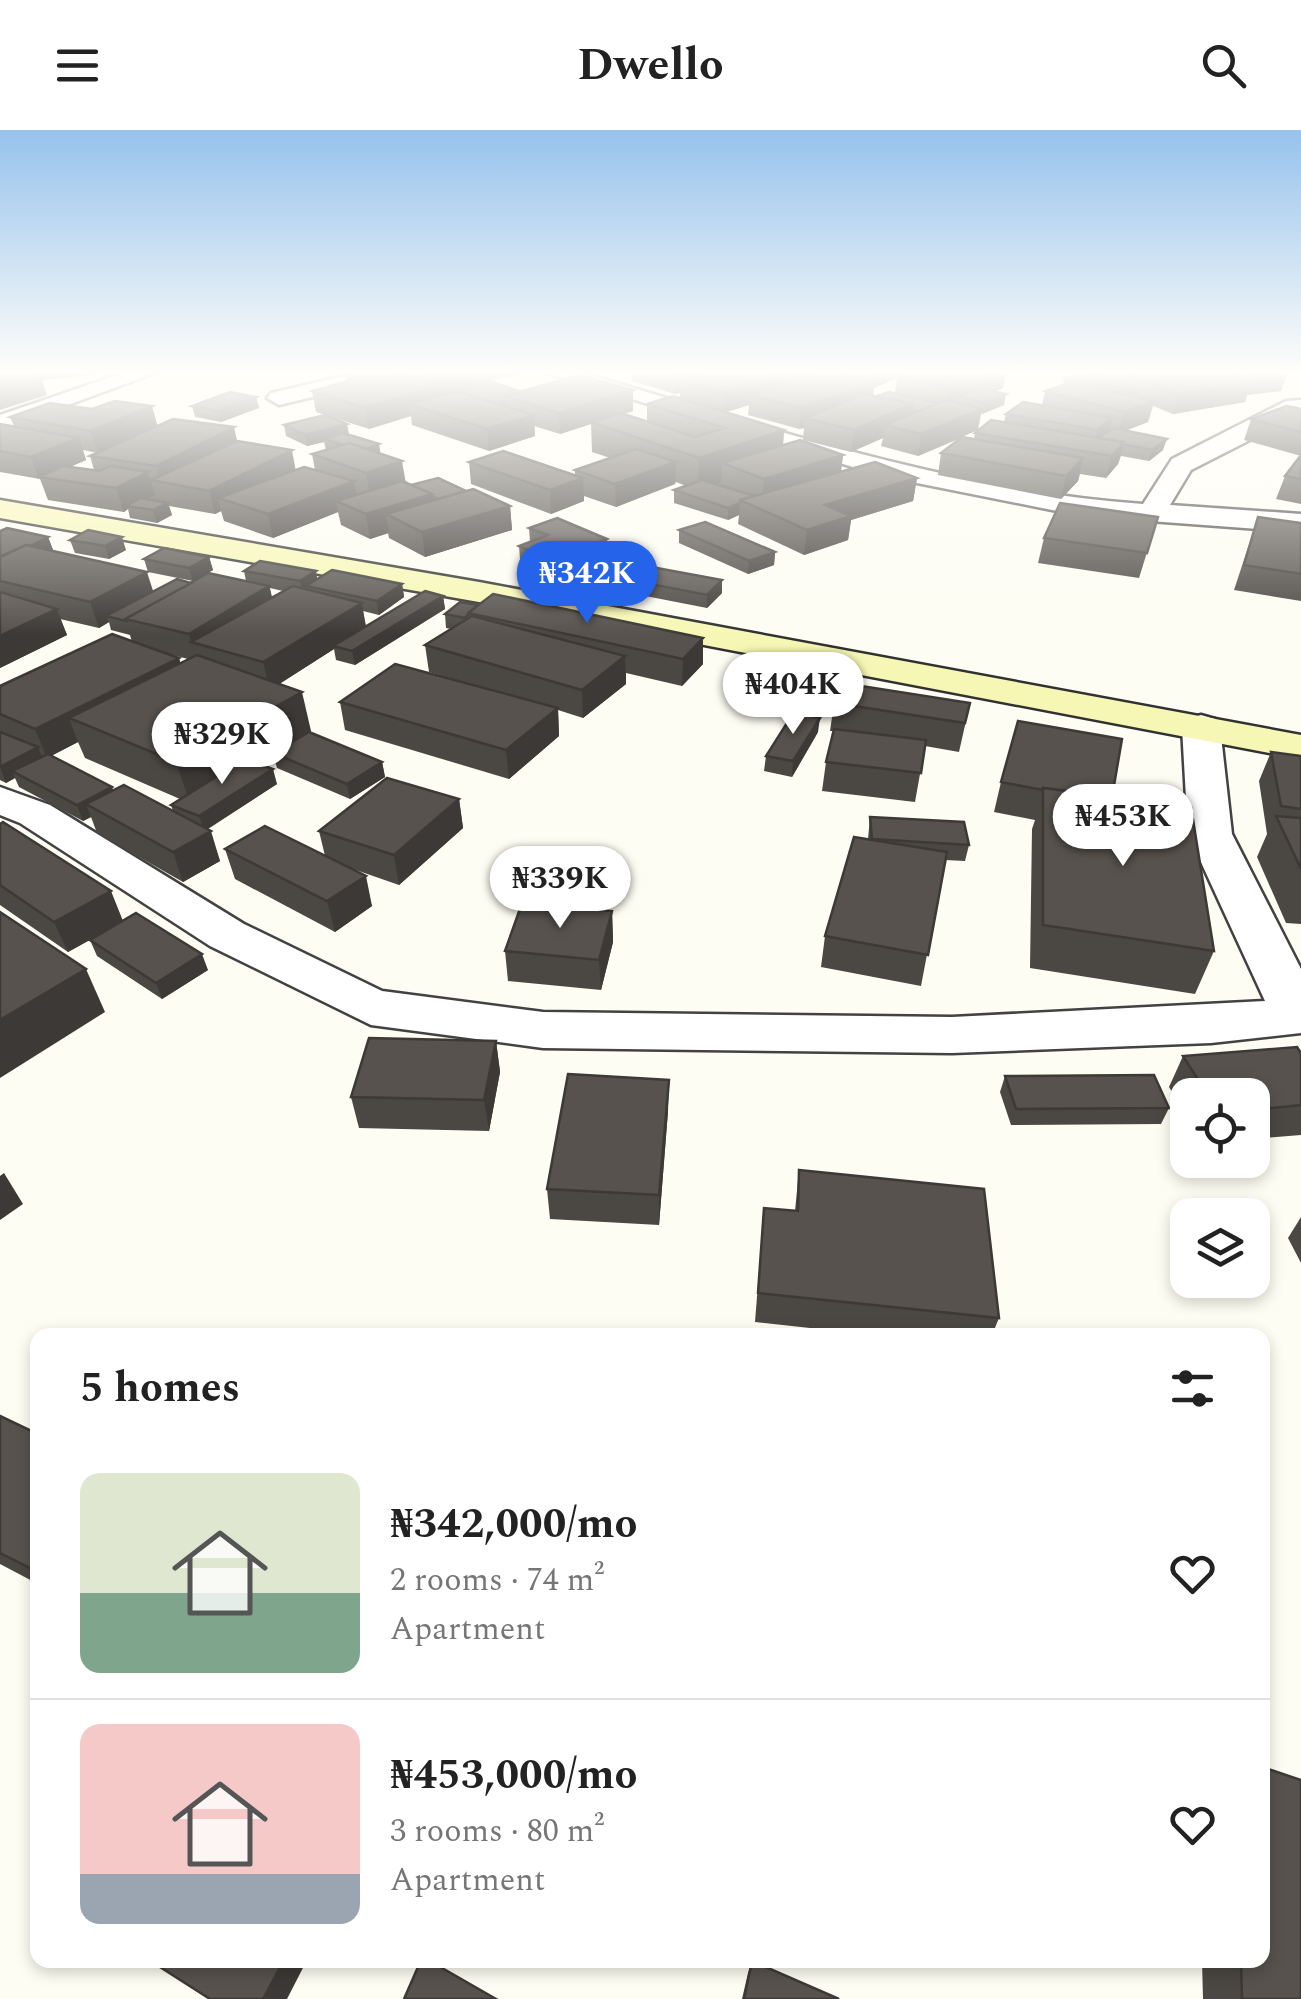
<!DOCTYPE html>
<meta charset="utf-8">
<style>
:root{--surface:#fff;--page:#f2f2f2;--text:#222;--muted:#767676;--line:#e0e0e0;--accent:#2563eb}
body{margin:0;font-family:Spectral,serif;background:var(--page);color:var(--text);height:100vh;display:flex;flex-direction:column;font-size:38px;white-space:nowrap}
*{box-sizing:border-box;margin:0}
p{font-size:32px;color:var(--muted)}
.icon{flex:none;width:55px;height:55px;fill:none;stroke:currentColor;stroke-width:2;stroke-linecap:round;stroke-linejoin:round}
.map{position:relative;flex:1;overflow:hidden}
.side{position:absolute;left:30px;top:1198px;width:1240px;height:640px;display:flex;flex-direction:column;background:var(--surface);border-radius:20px;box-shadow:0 5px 15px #0003}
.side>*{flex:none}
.buttons{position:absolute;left:1170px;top:948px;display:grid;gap:20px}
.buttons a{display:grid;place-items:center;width:100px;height:100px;border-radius:20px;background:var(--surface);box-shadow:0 5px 15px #0003;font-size:50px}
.price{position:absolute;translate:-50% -85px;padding:0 22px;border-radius:35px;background:#fff;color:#222;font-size:32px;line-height:65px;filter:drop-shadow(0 2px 5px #0008)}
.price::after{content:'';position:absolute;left:50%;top:60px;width:30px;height:22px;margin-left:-15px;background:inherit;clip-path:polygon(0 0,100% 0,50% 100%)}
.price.on{background:var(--accent);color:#fff}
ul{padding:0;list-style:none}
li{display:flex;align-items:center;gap:30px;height:250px;padding:0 50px}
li+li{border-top:2px solid var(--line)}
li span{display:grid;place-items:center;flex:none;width:280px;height:200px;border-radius:20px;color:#555}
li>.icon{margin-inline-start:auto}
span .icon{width:120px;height:120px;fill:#fffc;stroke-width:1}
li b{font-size:42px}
h2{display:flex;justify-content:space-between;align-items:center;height:120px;padding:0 50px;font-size:42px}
header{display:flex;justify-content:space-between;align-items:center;height:130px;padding:0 50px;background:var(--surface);font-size:45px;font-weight:700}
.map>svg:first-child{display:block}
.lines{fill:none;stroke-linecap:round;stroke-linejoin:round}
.street-casing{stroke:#424242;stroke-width:5}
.secondary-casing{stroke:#313131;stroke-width:5}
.street{fill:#fff;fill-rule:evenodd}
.secondary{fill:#f7f7b5;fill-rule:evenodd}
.wall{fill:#4b4742;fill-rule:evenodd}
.shaded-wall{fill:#3d3936}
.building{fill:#57524d;stroke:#3d3936;stroke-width:2.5}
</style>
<header><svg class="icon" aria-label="menu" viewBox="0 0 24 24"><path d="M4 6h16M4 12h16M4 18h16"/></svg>Dwello<svg class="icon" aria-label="search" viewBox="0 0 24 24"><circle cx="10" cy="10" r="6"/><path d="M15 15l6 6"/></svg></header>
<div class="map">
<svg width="1301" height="1869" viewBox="0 0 1301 1869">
<rect width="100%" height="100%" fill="#fefdf3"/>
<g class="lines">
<g class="street-casing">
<g id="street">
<path d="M123 243H155L0 300V285Z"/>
<path d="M356 243H395L392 248 279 275 267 268 271 263Z"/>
<path d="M547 243H582C766 296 951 361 1143 374L1172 329 1286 271 1301 270V284L1191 340 1170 375 1301 384V402L1082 386 882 346Z"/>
<path d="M1201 585 1215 589 1220 597 1232 704 1301 839V903L1211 913 952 923 543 918 371 895 210 816 20 693 0 685V657L50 675 244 794 382 861 543 882 952 887 1265 871 1188 704 1182 597 1187 589Z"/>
</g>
</g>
<g class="secondary-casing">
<path id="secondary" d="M0 370 479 452 1301 605V629L479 472 0 388Z"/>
</g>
<use href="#street" class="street"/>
<use href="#secondary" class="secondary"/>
</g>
<g class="wall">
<path d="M399 243H516V245L477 253V255L521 262 633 260V281L623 284 647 292V274L680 268V263L675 264 632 251V243H1006L1003 258 994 262 1004 275 981 284 962 307 974 309 975 303 1004 292 1006 284 1042 276 1045 261 1063 255 1064 248 1091 244 1087 243H1287L1281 261 1247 265 1245 272 1173 284 1153 276 1148 292 1125 301 1163 320 1149 331 1121 326 1118 334 1106 348 1080 344 1078 351 1061 369 938 345 941 323 961 308 918 326 881 316 883 308 851 322 803 310 804 298 799 299 748 285 749 275 726 282 784 300 783 314 843 325 841 342 917 348 913 371 851 390 848 410 804 425 738 394 739 385 728 390 674 373V360L686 356 676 352 675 354 616 377 584 366V371L551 384 471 354 469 332 575 346V340L610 328 592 322 591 294 560 304 534 296 535 306 489 321 412 295 411 286 369 299 316 282 312 261 347 252 346 246 400 245ZM897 248 895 263 877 266 873 265 874 258Z"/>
<path d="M256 267 259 278 221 292 195 287 192 276Z"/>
<path d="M152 276 157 296 237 311 296 340H315L312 324 326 320 324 312 307 316 286 306 284 295 347 294 349 305 381 324 405 353 411 355 466 361 510 376 512 400 425 427 389 408 388 403 370 409 341 395 338 382 273 408 224 391 221 381 215 384 169 376 172 385 157 393 130 388 128 379 124 382 48 370 40 349 0 342V294L14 296 10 287 92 279ZM83 320 97 323 90 326 94 340 70 337 86 330Z"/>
<path d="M1301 279V374L1276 369 1285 346 1301 326 1244 310 1251 289Z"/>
<path d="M1158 387 1139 448 1038 433 1044 408Z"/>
<path d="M1258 387 1301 393V471L1234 460Z"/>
<path d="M529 398 607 416 618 420V433L595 442 585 438V430L553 443 520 429 519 416 530 411Z"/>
<path d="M679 400 775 422 774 435 748 444 679 413Z"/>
<path d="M0 401 48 407 53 420 153 462 191 453 246 451 244 441 317 449 402 454 404 467 379 485 363 481 366 496 443 466 445 479 355 535 336 530 334 519 279 554 311 601 295 610 382 632 385 647 350 669 277 638 273 623 256 633 277 654 208 699 220 731 183 752 97 703 91 687 83 691 19 657 15 648 6 653 0 650V556L132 512 130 505 111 500 109 492 99 498 60 489 67 505 0 538ZM270 458 283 461 272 467ZM165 523 188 529 180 533 179 528ZM78 612 85 628 180 669 171 675 173 681 114 660 51 626Z"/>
<path d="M70 410 126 420 109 429 75 423Z"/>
<path d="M209 427 213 440 193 451 148 442 144 429Z"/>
<path d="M630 450 722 463 707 478 630 463Z"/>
<path d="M460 472 703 534 682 556 626 543V554L583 588 558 580 559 606 509 649 345 600 340 572 463 552 429 542 425 515 451 499 446 498 445 484Z"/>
<path d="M834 573H970L959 622 925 616 915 672 822 661 826 632 833 601H830Z"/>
<path d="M818 602 792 647 764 641 766 626Z"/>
<path d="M1271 622 1301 626V794L1286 793 1257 727 1267 704 1259 651Z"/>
<path d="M1001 652 1112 667 1214 821 1195 864 1030 838 1032 699 1035 690 994 682Z"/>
<path d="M459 669 463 698 399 755 353 739 372 776 335 802 235 749 225 719 325 726 319 701Z"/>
<path d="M870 687 969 715 965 731 945 730 921 856 821 837 825 806 868 709Z"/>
<path d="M0 694 123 791 208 840 162 869 97 826 90 810 68 822 0 775Z"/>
<path d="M612 781 613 812 601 860 508 851 505 821Z"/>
<path d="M496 911 500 942 489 1001 359 998 351 967Z"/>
<path d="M1183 926 1301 975V1005L1252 1009V965H1188V988L1169 957Z"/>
<path d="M1005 946 1169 978 1161 994 1011 995 1000 962Z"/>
<path d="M668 981 659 1095 550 1089 547 1059Z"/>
<path d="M799 1040 999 1188 992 1205H874L755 1192 764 1078 795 1081Z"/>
<path d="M1301 1087V1133L1288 1108Z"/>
<path d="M0 1286 38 1304V1454L0 1434Z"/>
<path d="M1202 1830H1262L1301 1869H1203Z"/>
<path d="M752 1831 839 1869H742L748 1843Z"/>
</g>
<g class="shaded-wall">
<path d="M30 243H93V245L42 250 47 265 0 280V257Z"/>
<path d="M442 243H516V245L477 253V257L440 264 441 276 409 274 411 286 369 299 365 278 429 259 427 246Z"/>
<path d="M681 243H744L680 251V263L675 264V244Z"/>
<path d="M785 243H806L805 256 750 265 749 275 723 283 724 263Z"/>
<path d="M872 243H907L897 244V248L874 258 872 271 805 288 804 298 799 299 801 278 871 254Z"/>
<path d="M994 243H1006L1003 258 971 270 958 266 956 275 947 276 950 258Z"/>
<path d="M1272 243H1287L1281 261 1247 265 1245 272 1173 284 1179 264 1251 252 1253 245Z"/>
<path d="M1111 250 1108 260 1079 254Z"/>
<path d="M633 260V281L595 293 591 292V294L560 304 559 283Z"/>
<path d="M1006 264 1004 275 982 284 984 273Z"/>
<path d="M256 267 259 278 221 292 218 281Z"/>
<path d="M1154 271 1148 292 1118 303 1124 282Z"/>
<path d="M912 274 909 295H884L883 308 851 322 854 300Z"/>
<path d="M152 276 158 298 98 323 91 301Z"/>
<path d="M982 279 978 300 918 326 921 304Z"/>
<path d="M534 285 535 306 489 321 487 299Z"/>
<path d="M1112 288 1107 309 1092 322 1097 300Z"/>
<path d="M347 294 349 306 323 309 324 312 307 316 305 305Z"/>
<path d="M234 297 239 319 160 352 156 336Z"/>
<path d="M784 300 782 331 722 333 721 352 698 360 699 328Z"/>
<path d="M79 308 86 330 44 348 39 347V350L31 327Z"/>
<path d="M1167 309 1163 320 1149 331 1152 320Z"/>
<path d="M1124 312 1118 334 1106 348 1112 326Z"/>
<path d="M379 314 381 326 360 321Z"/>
<path d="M292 320 296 342 218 368 221 381 215 384 209 361Z"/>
<path d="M843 325 840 347 763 372 764 349Z"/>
<path d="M1083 328 1078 351 1061 369 1066 346Z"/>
<path d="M402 331 406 354 370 366 366 343Z"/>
<path d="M676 332 675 354 616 377 615 354Z"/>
<path d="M148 342 155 365 133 377 126 376 128 379 124 382 116 358Z"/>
<path d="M583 348 584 371 551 384 550 360Z"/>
<path d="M917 348 913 371 851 390 848 410 804 425 807 400 825 375Z"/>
<path d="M354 351 358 374 336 371 338 382 273 408 268 384Z"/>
<path d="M432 364 435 388 386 384 389 403 370 409 366 384Z"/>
<path d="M168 373 172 385 157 393 153 380Z"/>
<path d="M740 373 739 385 728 390V378Z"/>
<path d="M510 376 512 400 425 427 422 402Z"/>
<path d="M48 407 53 420 0 429Z"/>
<path d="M122 407 126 420 109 429 105 416Z"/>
<path d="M607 409 608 422 585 425V430L553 443 552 430Z"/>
<path d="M618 420V433L595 442V428Z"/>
<path d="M775 422 774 435 748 444 749 431Z"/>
<path d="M209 427 213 440 193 451 189 438Z"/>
<path d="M316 441 318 454 306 456 307 462 303 465 300 451Z"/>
<path d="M147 442 155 467 106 486 109 492 99 498 90 472Z"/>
<path d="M722 450V463L707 478V465Z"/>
<path d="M402 454 404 467 379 485 377 471Z"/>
<path d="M269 456 275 482 191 512 196 531 189 504Z"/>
<path d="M443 466 445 479 355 535 352 521Z"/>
<path d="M362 473 366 499 333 516 334 519 270 560 263 532Z"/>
<path d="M57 479 67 505 0 538V506Z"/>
<path d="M703 508V534L682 556 683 529Z"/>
<path d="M625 526 626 554 583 588 582 560Z"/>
<path d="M179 528 187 556 69 588 78 612 47 628 35 599Z"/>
<path d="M302 562 311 601 190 673 176 632Z"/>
<path d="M558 578 559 606 509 649 506 620Z"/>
<path d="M820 588 818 602 792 647 793 631Z"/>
<path d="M38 617 44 632 12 641 15 648 6 653 0 637Z"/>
<path d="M382 632 385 647 350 669 347 654Z"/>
<path d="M273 639 277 654 204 701 199 686Z"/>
<path d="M112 657 118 672 86 674 91 687 83 691 77 675Z"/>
<path d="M459 669 463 698 399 755 394 725Z"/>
<path d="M211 701 220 731 183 752 173 722Z"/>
<path d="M366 746 372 776 335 802 327 771Z"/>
<path d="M111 761 123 791 68 822 54 792Z"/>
<path d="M612 781 613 812 601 860 599 830Z"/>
<path d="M202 824 208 840 162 869 156 853Z"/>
<path d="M86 839 105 882 0 948V890Z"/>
<path d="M496 911 500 942 489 1001 484 970Z"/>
<path d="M669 950 668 981 659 1095V1065Z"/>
<path d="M4 1043 23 1074 0 1090V1046Z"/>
<path d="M284 1830H307L287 1869H263Z"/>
</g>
<g class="building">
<path d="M0 243H25L40 245 0 257Z"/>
<path d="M359 243H392L439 256 365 278 312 261 355 249 346 246Z"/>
<path d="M705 243H785L724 263 680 251Z"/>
<path d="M816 243H835L875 253 801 278 750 265Z"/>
<path d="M900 243H994L950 258 897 244Z"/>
<path d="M1124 243H1225L1252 252 1179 264Z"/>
<path d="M1096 244 1111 250 1084 253 1073 252 1064 248Z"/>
<path d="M579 245 633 260 559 283 505 266Z"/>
<path d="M490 251 521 262 505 266 506 271 497 274 455 261Z"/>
<path d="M1075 251 1154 271 1124 282 1045 261Z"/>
<path d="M1110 256 1135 263 1129 265 1103 258Z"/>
<path d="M979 258 1006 264 984 273 958 266Z"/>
<path d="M456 261 534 285 487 299 409 274Z"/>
<path d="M230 262 256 267 218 281 192 276Z"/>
<path d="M889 262 939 273 917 282 911 280 912 274 877 266Z"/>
<path d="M865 264 912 274 854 300 805 288Z"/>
<path d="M673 266 784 300 699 328 591 292 621 283 695 307 725 298 647 274Z"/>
<path d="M946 270 982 279 921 304 884 295Z"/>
<path d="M115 271 152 276 91 301 10 287 50 273 92 279Z"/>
<path d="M1023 272 1112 288 1097 300 1006 284Z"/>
<path d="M1287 276 1301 279V302L1251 289Z"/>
<path d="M325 285 347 294 305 305 284 295Z"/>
<path d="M173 289 234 297 156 336 90 326Z"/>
<path d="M991 290 1124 312 1112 326 975 303Z"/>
<path d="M0 294 79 308 31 327 0 321Z"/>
<path d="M1113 298 1167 309 1152 320 1122 314 1124 312 1099 308Z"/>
<path d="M343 303 379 314 366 319 349 313 343 315 323 309Z"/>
<path d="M962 307 1083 328 1066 346 941 323Z"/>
<path d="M800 310 843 325 764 349 722 333Z"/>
<path d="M237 311 292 320 209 361 151 350Z"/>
<path d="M349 313 402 331 366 343 312 324Z"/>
<path d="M636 319 676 332 615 354 575 340Z"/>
<path d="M503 321 583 348 550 360 469 332Z"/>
<path d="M1301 325V349L1285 346Z"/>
<path d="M875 332 917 348 825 375 851 386 807 400 740 370Z"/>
<path d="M63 336 100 341 110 336 148 342 116 358 39 347Z"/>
<path d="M304 337 354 351 268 384 218 368Z"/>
<path d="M438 348 466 361 438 369 432 366V364L411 355Z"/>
<path d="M702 350 755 366 740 370V373L728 378 674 360Z"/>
<path d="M402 351 432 364 366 384 336 371Z"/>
<path d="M473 359 510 376 422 402 386 384Z"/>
<path d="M141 368 168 373 153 380 126 376Z"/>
<path d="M1060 373 1158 387 1147 423 1044 408Z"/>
<path d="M1258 387 1301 393V444L1244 435Z"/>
<path d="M557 388 607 409 552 430 519 416 548 405 529 398Z"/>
<path d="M705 392 775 422 749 431 679 400Z"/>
<path d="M7 398 48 407 30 416 26 415 0 427V401Z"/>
<path d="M88 400 122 407 105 416 70 410Z"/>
<path d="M26 415 147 442 90 472 0 451V427Z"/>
<path d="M608 416 618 420 595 428 585 425Z"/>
<path d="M164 418 209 427 189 438 144 429Z"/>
<path d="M260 431 316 441 300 451 244 441Z"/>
<path d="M646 436 722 450 707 465 630 450Z"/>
<path d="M332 440 402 454 377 471 306 456Z"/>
<path d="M208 443 269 456 189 504 125 489Z"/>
<path d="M177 449 191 453 125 489 126 491 106 486Z"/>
<path d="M293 456 362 473 263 532 191 512Z"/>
<path d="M425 461 443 466 352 521 333 516Z"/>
<path d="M0 462 57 479 0 506Z"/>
<path d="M493 464 703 508 683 529 468 483Z"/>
<path d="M460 472 478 475 468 483V485L465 488 445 484Z"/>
<path d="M472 486 625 526 582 560 425 515Z"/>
<path d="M112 504 179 528 35 599 0 584V556Z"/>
<path d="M197 525 302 562 176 632 69 588Z"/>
<path d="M395 534 558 578 506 620 340 572Z"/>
<path d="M842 553 970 573 965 593 834 573Z"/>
<path d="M794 582 820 588 793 631 766 626Z"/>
<path d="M1018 591 1122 609 1112 667 1043 658V660L1001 652Z"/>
<path d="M834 599 926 610 921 643 826 632Z"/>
<path d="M0 602 38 617 0 637Z"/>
<path d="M309 602 382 632 347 654 273 623Z"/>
<path d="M1271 622 1301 626V679L1281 676Z"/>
<path d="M48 624 112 657 77 675 12 641Z"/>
<path d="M245 629 273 639 199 686 171 675Z"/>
<path d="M387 648 459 669 394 725 319 701Z"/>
<path d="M124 655 211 701 173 722 86 674Z"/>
<path d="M1043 658 1191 677 1214 821 1043 795Z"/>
<path d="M1276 686 1301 688V739Z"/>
<path d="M870 687 964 692 969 715 872 709Z"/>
<path d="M3 692 111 761 54 792 0 755V694Z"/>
<path d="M265 696 366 746 327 771 225 719Z"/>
<path d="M854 707 947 722 928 825 825 806Z"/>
<path d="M522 773 612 781 599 830 505 821Z"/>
<path d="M0 782 86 839 0 890Z"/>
<path d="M136 783 202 824 156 853 90 810Z"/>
<path d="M369 908 496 911 484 970 351 967Z"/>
<path d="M1297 917 1301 923V975L1252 980V965H1208L1183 926Z"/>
<path d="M568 944 669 950 659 1065 547 1059Z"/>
<path d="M1154 945 1169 978 1016 979 1005 946Z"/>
<path d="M799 1040 984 1059 999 1188 758 1163 764 1078 798 1081Z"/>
<path d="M0 1286 38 1304V1442L0 1423Z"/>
<path d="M1262 1637 1301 1650V1869H1242L1241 1830H1262Z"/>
<path d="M149 1830H284L263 1869H210Z"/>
<path d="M421 1830H428L496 1869H404Z"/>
<path d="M752 1831 839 1869H744Z"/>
</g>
<linearGradient id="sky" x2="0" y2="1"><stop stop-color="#96c2ec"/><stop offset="0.48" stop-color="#fffefa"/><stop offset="1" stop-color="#fffefa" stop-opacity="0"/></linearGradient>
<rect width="1301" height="505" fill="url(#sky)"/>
</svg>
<div class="buttons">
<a><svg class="icon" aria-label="locate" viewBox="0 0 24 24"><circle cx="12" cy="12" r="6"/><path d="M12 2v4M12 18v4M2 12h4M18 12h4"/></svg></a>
<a><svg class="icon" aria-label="layers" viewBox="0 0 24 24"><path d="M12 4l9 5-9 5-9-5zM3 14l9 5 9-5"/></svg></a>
</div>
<b class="price on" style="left:587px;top:496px">₦342K</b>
<b class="price" style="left:793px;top:607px">₦404K</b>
<b class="price" style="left:222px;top:657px">₦329K</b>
<b class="price" style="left:1123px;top:739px">₦453K</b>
<b class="price" style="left:560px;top:801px">₦339K</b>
<section class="side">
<h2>5 homes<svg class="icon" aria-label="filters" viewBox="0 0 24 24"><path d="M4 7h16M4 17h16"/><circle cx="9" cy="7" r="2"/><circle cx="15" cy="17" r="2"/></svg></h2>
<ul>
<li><span style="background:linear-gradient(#dfe7d0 60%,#7fa58c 0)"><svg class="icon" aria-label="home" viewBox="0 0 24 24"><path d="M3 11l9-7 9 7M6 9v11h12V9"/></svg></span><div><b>₦342,000/mo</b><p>2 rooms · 74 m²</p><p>Apartment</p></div><svg class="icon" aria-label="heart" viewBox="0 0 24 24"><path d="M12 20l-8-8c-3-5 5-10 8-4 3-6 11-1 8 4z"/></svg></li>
<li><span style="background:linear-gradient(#f6c9c9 75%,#9aa5b1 0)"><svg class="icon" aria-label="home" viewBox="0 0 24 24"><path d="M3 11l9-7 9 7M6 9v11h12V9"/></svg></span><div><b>₦453,000/mo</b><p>3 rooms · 80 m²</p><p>Apartment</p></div><svg class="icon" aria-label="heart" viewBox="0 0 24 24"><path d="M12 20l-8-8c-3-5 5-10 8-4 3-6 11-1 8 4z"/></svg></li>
</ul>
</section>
</div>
